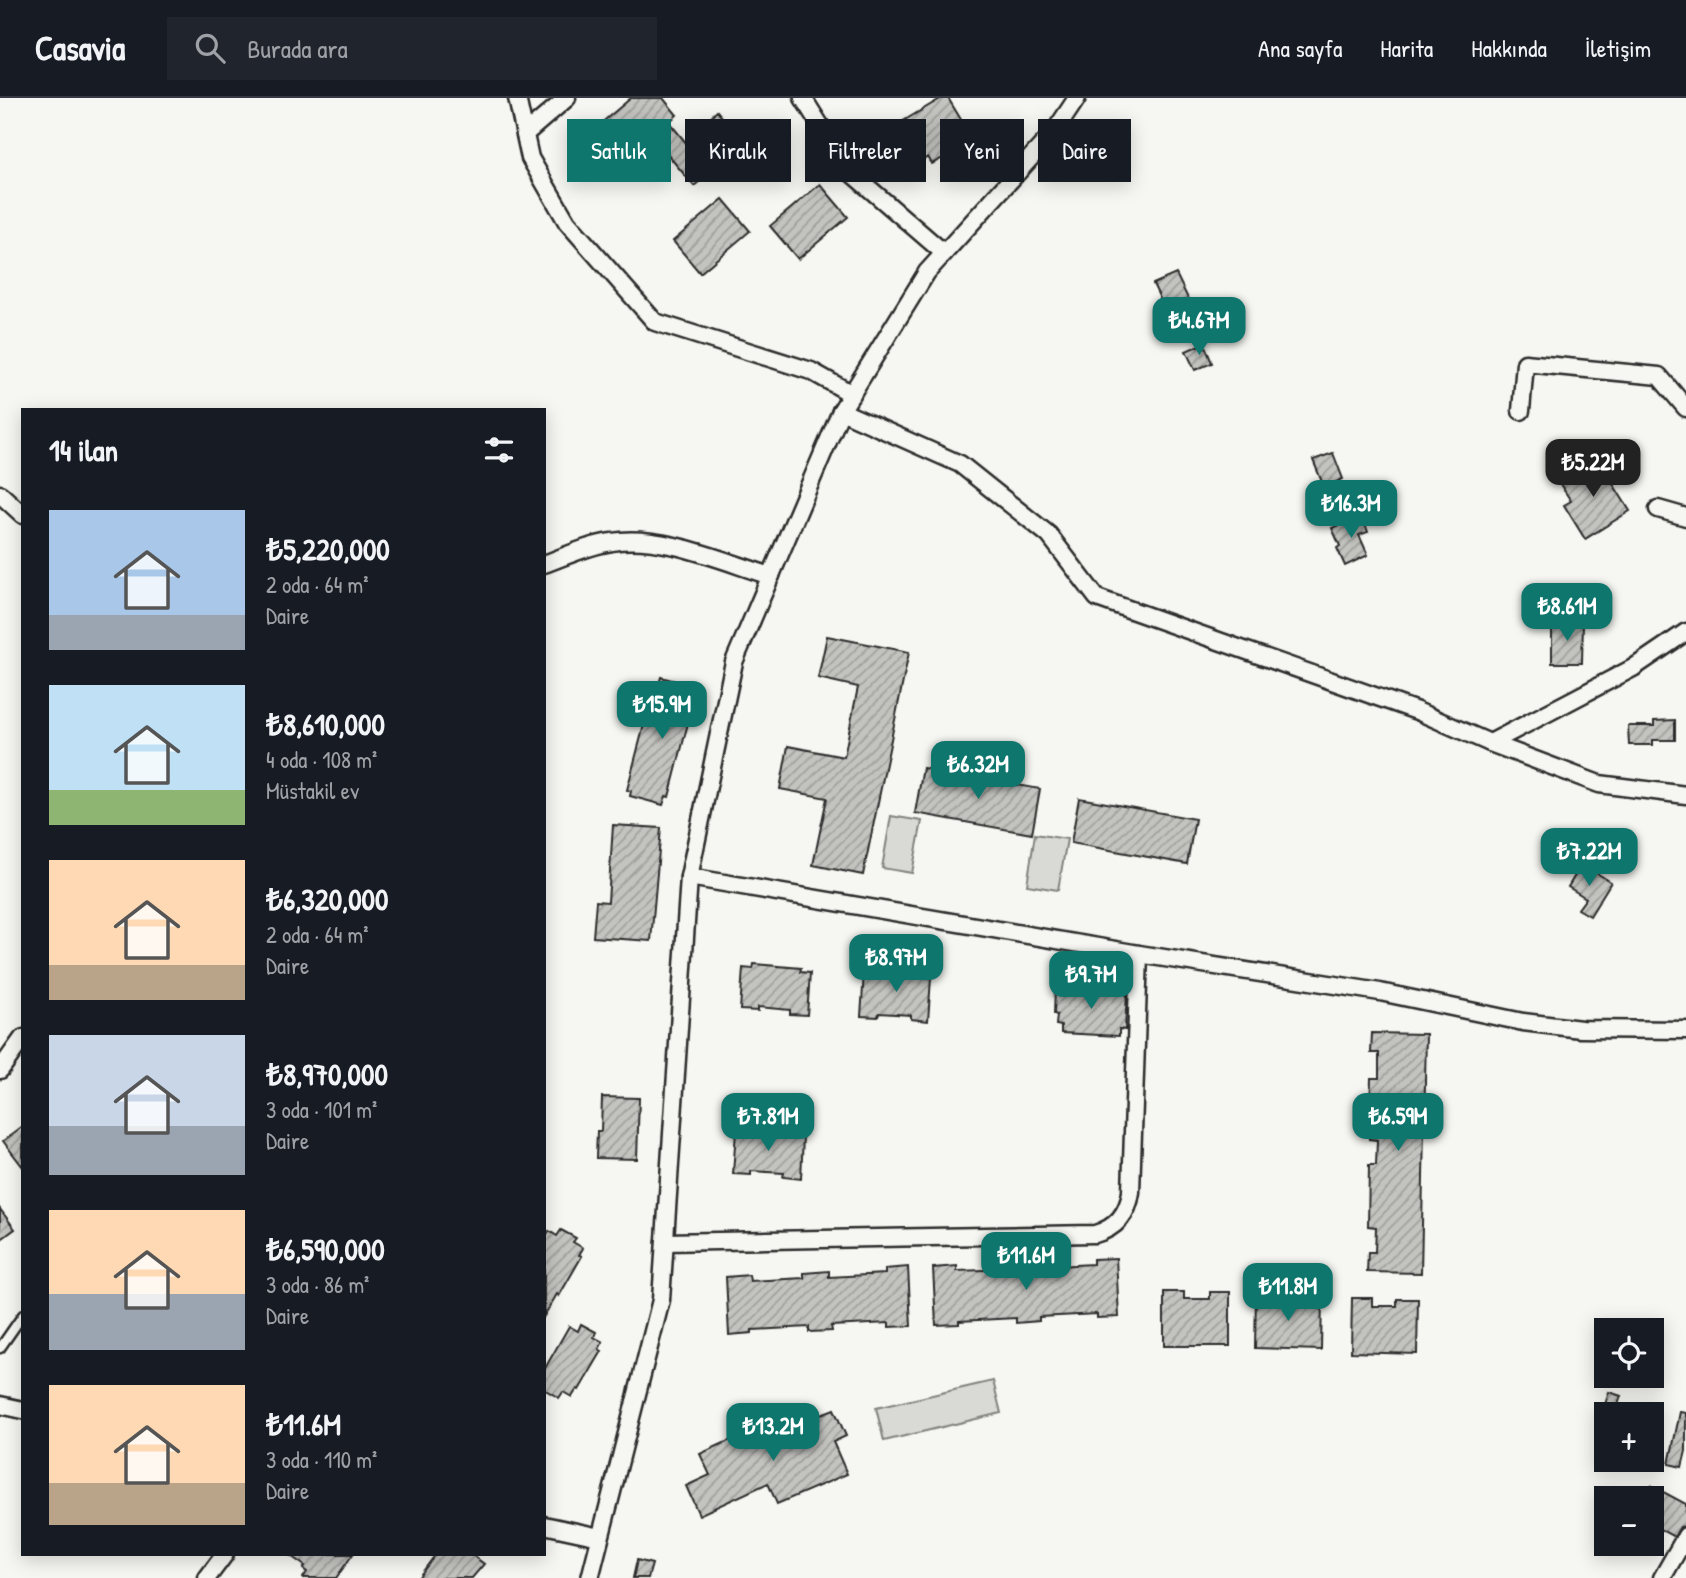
<!DOCTYPE html>
<html lang="tr">
<meta charset="utf-8">
<style>
:root{--surface:#171b24;--page:#20242c;--text:#f1f3f6;--muted:#9ea1a6;--line:#363941;--accent:#0f766e}
body{margin:0;font-family:"Patrick Hand",sans-serif;background:var(--page);color:var(--text);height:100vh;display:flex;flex-direction:column;font-size:26px;white-space:nowrap}
*{box-sizing:border-box;margin:0}
p{font-size:23px;color:var(--muted)}
.icon{flex:none;width:38px;height:38px;fill:none;stroke:currentColor;stroke-width:2;stroke-linecap:round;stroke-linejoin:round}
.map{position:relative;flex:1;overflow:hidden}
.side{position:absolute;left:21px;top:310px;width:525px;height:1148px;display:flex;flex-direction:column;background:var(--surface);border-radius:0px;box-shadow:0 4px 18px #0003}
.side>*{flex:none}
.banner{position:absolute;left:567px;top:21px;width:665px;height:63px;display:flex;gap:14px}
.fabs{position:absolute;left:1594px;top:1220px;display:grid;gap:14px}
.fabs a{display:grid;place-items:center;width:70px;height:70px;border-radius:0px;background:var(--surface);box-shadow:0 4px 18px #0003;font-size:35px}
.price{position:absolute;translate:-50% -60px;padding:0 16px;border-radius:14px;background:var(--accent);color:#fff;font-size:23px;line-height:46px;filter:drop-shadow(0 2px 4px #0008)}
.price::after{content:'';position:absolute;left:50%;top:42px;width:21px;height:16px;margin-left:-10px;background:inherit;clip-path:polygon(0 0,100% 0,50% 100%)}
.price.current{background:#222;color:#fff}
ul{padding:0;list-style:none}
li{display:flex;align-items:center;gap:21px;height:175px;padding:0 28px}
li span{display:grid;place-items:center;flex:none;width:196px;height:140px;border-radius:0px;color:#555}
li>.icon{margin-inline-start:auto}
span .icon{width:84px;height:84px;fill:#fffc;stroke-width:1}
li b{font-size:30px}
h2{display:flex;justify-content:space-between;align-items:center;height:84px;padding:0 28px;font-size:30px}
.pill{padding:0 24px;border-radius:0px;background:var(--surface);box-shadow:0 4px 18px #0003;font-size:24px;line-height:63px}
.pill.current{background:var(--accent);color:#fff}
header{display:flex;align-items:center;gap:42px;box-sizing:border-box;height:98px;padding:0 35px;background:var(--surface);border-bottom:2px solid var(--line)}
header strong{font-size:33px}
nav{display:flex;gap:38px;margin-inline-start:auto;font-size:24px}
.search{width:490px;height:63px;background:var(--page);display:flex;align-items:center;gap:18px;box-sizing:border-box;padding:0 24px;border-radius:0px;color:var(--muted);font-size:26px}
.map>svg:first-child{display:block}
.green{fill:#d9d9d5;stroke:#828280;stroke-width:2}
.building{fill:url(#building-hatch);stroke:#2b2b2b;stroke-width:2}
.lines{fill:none;stroke-linecap:round;stroke-linejoin:round}
.lane-casing{stroke:#2b2b2b;stroke-width:13}
.street-casing{stroke:#2b2b2b;stroke-width:21}
.lane{stroke:#f6f6f2;stroke-width:8}
.street{stroke:#f6f6f2;stroke-width:16}
</style>
<header>
<strong>Casavia</strong>
<div class="search"><svg class="icon" aria-label="search" viewBox="0 0 24 24"><circle cx="10" cy="10" r="6"/><path d="M15 15l6 6"/></svg>Burada ara</div>
<nav><a>Ana sayfa</a><a>Harita</a><a>Hakkında</a><a>İletişim</a></nav>
</header>
<div class="map">
<svg width="1686" height="1480" viewBox="0 0 1686 1480">
<defs>
<pattern id="building-hatch" width="6" height="6" patternUnits="userSpaceOnUse" patternTransform="scale(1.75)"><rect width="6" height="6" fill="#c3c3c0"/><path d="M-1 1l2-2M0 6l6-6M5 7l2-2" fill="none" stroke="#9f9f9c"/></pattern>
</defs>
<rect width="100%" height="100%" fill="#f6f6f2"/>
<filter id="ink" filterUnits="userSpaceOnUse"><feTurbulence type="fractalNoise" baseFrequency=".0143" numOctaves="2"/><feDisplacementMap in="SourceGraphic" scale="14" xChannelSelector="R" yChannelSelector="G"/><feConvolveMatrix kernelMatrix="1 2 1 2 8 2 1 2 1" color-interpolation-filters="sRGB"/></filter>
<g filter="url(#ink)">
<g class="green">
<path d="M891 718 922 723 912 775 882 770Z"/>
<path d="M1035 736 1067 741 1058 792 1027 787Z"/>
<path d="M993 1283 1001 1315 884 1343 876 1310Z"/>
</g>
<g class="building">
<path d="M631 0H663L677 17 669 24 687 46 706 31 702 26 717 13 744 46 694 88 652 38 628 59 600 26Z"/>
<path d="M942 0H948L969 35 951 45 956 53 932 66 928 59 905 73 883 35Z"/>
<path d="M820 86 848 119 798 161 770 128Z"/>
<path d="M723 101 750 133 700 175 673 143Z"/>
<path d="M1176 176 1197 219 1174 230 1153 186Z"/>
<path d="M1204 245 1212 265 1195 272 1186 253Z"/>
<path d="M1333 355 1343 381 1324 389 1313 362Z"/>
<path d="M1601 361 1608 371 1605 373 1630 413 1585 441 1564 407 1571 403 1560 386 1571 380 1569 376 1584 367 1586 371Z"/>
<path d="M1362 418 1368 434 1359 437 1368 457 1345 468 1337 450 1340 448 1332 430Z"/>
<path d="M1552 524 1583 525 1582 565H1552Z"/>
<path d="M827 538 909 554 863 777 813 767 827 700 780 691 788 648 844 659 858 589 818 580Z"/>
<path d="M661 579 694 588 692 598H695L669 699 666 698 663 707 630 698 631 693 627 692 655 585 659 586Z"/>
<path d="M1675 622V642H1653V647H1629L1628 628H1654V623Z"/>
<path d="M923 670 1040 691 1032 736 915 715Z"/>
<path d="M1079 700 1195 721 1187 766 1071 745Z"/>
<path d="M613 727 661 730 651 843 593 839 596 803 608 804Z"/>
<path d="M1582 766 1611 784 1590 818 1578 811 1586 800 1568 789Z"/>
<path d="M754 866 801 870 800 874 810 875 807 917 790 916V912L758 909V913L740 912 743 870 753 871Z"/>
<path d="M875 872 921 875V879L931 880 928 923 911 921V917L879 915 878 919 861 918 864 875 874 876Z"/>
<path d="M1080 887 1109 889 1108 893 1127 894 1125 932 1119 931V938L1061 935V928L1056 927 1057 917 1054 916 1055 890 1080 892Z"/>
<path d="M1372 935 1426 936 1421 1175 1367 1174 1368 1154H1375L1376 1129 1368 1128 1369 1067H1376L1377 1042 1369 1041 1371 980H1379V955H1371Z"/>
<path d="M602 999 639 1000 637 1061 596 1060 597 1033H601Z"/>
<path d="M23 1028V1069L3 1043Z"/>
<path d="M747 1030 794 1034V1037L803 1038 801 1081 783 1079 784 1075 751 1073V1077L733 1076 736 1033 747 1034Z"/>
<path d="M0 1111 15 1131 0 1142Z"/>
<path d="M561 1132 576 1140 573 1144 583 1150 579 1157 582 1158 559 1198 557 1196 544 1218V1141L549 1133 557 1138Z"/>
<path d="M1116 1160 1119 1219 1097 1220V1216L1039 1219V1223L1016 1225V1220L959 1223V1226L936 1227 933 1170 957 1168V1173L1012 1171V1166L1036 1164 1037 1169 1093 1166V1161Z"/>
<path d="M908 1169 911 1228 889 1229V1225L831 1228 832 1233 809 1234V1229L752 1232V1235L729 1237 726 1179 749 1177 750 1183 804 1180V1175L829 1173V1179L885 1176V1171Z"/>
<path d="M1164 1194H1184V1201H1210V1194H1230V1248H1164Z"/>
<path d="M1256 1196 1277 1197 1276 1204 1302 1205V1197L1322 1198 1321 1252 1255 1250Z"/>
<path d="M1352 1200H1372V1208H1397V1201H1418L1417 1256 1351 1254Z"/>
<path d="M581 1226 596 1234 594 1239 603 1244 599 1251 602 1253 579 1292 577 1291 572 1299 563 1294 559 1300 544 1291V1272L569 1228 578 1233Z"/>
<path d="M1609 1294 1621 1298 1615 1316H1602Z"/>
<path d="M834 1311 846 1338 833 1344 847 1376 777 1406 768 1385 699 1417 686 1388 710 1377 700 1356 737 1339 741 1347 819 1313 821 1316Z"/>
<path d="M1680 1314 1686 1315V1353L1682 1369 1669 1366Z"/>
<path d="M1652 1388 1686 1406V1428L1680 1429 1674 1439 1652 1427Z"/>
<path d="M288 1456H353L336 1480H303L307 1474 303 1471 305 1468Z"/>
<path d="M436 1456H471L484 1466 472 1480H418Z"/>
<path d="M637 1462 652 1466 648 1480H633Z"/>
</g>
<g class="lines">
<g class="lane-casing">
<path id="lane" d="M0 1250 23 1217"/>
</g>
<g class="street-casing">
<g id="street">
<path d="M517 0 530 60 567 124 655 224 811 273 852 296"/>
<path d="M803 0 849 73 944 155"/>
<path d="M525 36 567 0"/>
<path d="M841 313 960 366 1049 437 1097 500 1417 613 1490 645"/>
<path d="M1521 313 1525 265 1659 278 1686 310"/>
<path d="M0 396 23 417"/>
<path d="M1658 411 1686 419"/>
<path d="M544 466C566 458 589 447 612 444 662 436 722 463 771 478"/>
<path d="M1686 534 1633 570 1490 645 1599 686 1686 697"/>
<path d="M689 779 1139 856 1380 894 1523 924 1581 931 1686 932"/>
<path d="M0 972 23 940"/>
<path d="M665 1144 1095 1136C1116 1130 1128 1116 1131 1094L1139 856"/>
<path d="M0 1307 23 1312"/>
<path d="M544 1427 600 1439"/>
<path d="M207 1480 225 1456"/>
<path d="M590 1480 661 1202 689 779 734 564 841 313 927 174 1055 33 1077 0"/>
<path d="M1662 1480 1686 1438"/>
</g>
</g>
<use href="#lane" class="lane"/>
<use href="#street" class="street"/>
</g>
</g>
</svg>
<div class="fabs">
<a><svg class="icon" aria-label="locate" viewBox="0 0 24 24"><circle cx="12" cy="12" r="6"/><path d="M12 2v4M12 18v4M2 12h4M18 12h4"/></svg></a>
<a>+</a>
<a>−</a>
</div>
<b class="price" style="left:1199px;top:259px">₺4.67M</b>
<b class="price current" style="left:1593px;top:401px">₺5.22M</b>
<b class="price" style="left:1351px;top:442px">₺16.3M</b>
<b class="price" style="left:1567px;top:545px">₺8.61M</b>
<b class="price" style="left:662px;top:643px">₺15.9M</b>
<b class="price" style="left:978px;top:703px">₺6.32M</b>
<b class="price" style="left:1589px;top:790px">₺7.22M</b>
<b class="price" style="left:896px;top:896px">₺8.97M</b>
<b class="price" style="left:1091px;top:913px">₺9.7M</b>
<b class="price" style="left:768px;top:1055px">₺7.81M</b>
<b class="price" style="left:1398px;top:1055px">₺6.59M</b>
<b class="price" style="left:1026px;top:1194px">₺11.6M</b>
<b class="price" style="left:1288px;top:1225px">₺11.8M</b>
<b class="price" style="left:773px;top:1365px">₺13.2M</b>
<div class="banner">
<a class="pill current">Satılık</a>
<a class="pill">Kiralık</a>
<a class="pill">Filtreler</a>
<a class="pill">Yeni</a>
<a class="pill">Daire</a>
</div>
<section class="side">
<h2>14 ilan<svg class="icon" aria-label="filters" viewBox="0 0 24 24"><path d="M4 7h16M4 17h16"/><circle cx="9" cy="7" r="2"/><circle cx="15" cy="17" r="2"/></svg></h2>
<ul>
<li><span style="background:linear-gradient(#a9c7e8 75%,#9aa5b1 0)"><svg class="icon" aria-label="home" viewBox="0 0 24 24"><path d="M3 11l9-7 9 7M6 9v11h12V9"/></svg></span><div><b>₺5,220,000</b><p>2 oda · 64 m²</p><p>Daire</p></div></li>
<li><span style="background:linear-gradient(#bfe0f5 75%,#8fb573 0)"><svg class="icon" aria-label="home" viewBox="0 0 24 24"><path d="M3 11l9-7 9 7M6 9v11h12V9"/></svg></span><div><b>₺8,610,000</b><p>4 oda · 108 m²</p><p>Müstakil ev</p></div></li>
<li><span style="background:linear-gradient(#ffd9b3 75%,#b9a48a 0)"><svg class="icon" aria-label="home" viewBox="0 0 24 24"><path d="M3 11l9-7 9 7M6 9v11h12V9"/></svg></span><div><b>₺6,320,000</b><p>2 oda · 64 m²</p><p>Daire</p></div></li>
<li><span style="background:linear-gradient(#c9d6e8 65%,#9aa5b1 0)"><svg class="icon" aria-label="home" viewBox="0 0 24 24"><path d="M3 11l9-7 9 7M6 9v11h12V9"/></svg></span><div><b>₺8,970,000</b><p>3 oda · 101 m²</p><p>Daire</p></div></li>
<li><span style="background:linear-gradient(#ffd9b3 60%,#9aa5b1 0)"><svg class="icon" aria-label="home" viewBox="0 0 24 24"><path d="M3 11l9-7 9 7M6 9v11h12V9"/></svg></span><div><b>₺6,590,000</b><p>3 oda · 86 m²</p><p>Daire</p></div></li>
<li><span style="background:linear-gradient(#ffd9b3 70%,#b9a48a 0)"><svg class="icon" aria-label="home" viewBox="0 0 24 24"><path d="M3 11l9-7 9 7M6 9v11h12V9"/></svg></span><div><b>₺11.6M</b><p>3 oda · 110 m²</p><p>Daire</p></div></li>
</ul>
</section>
</div>
